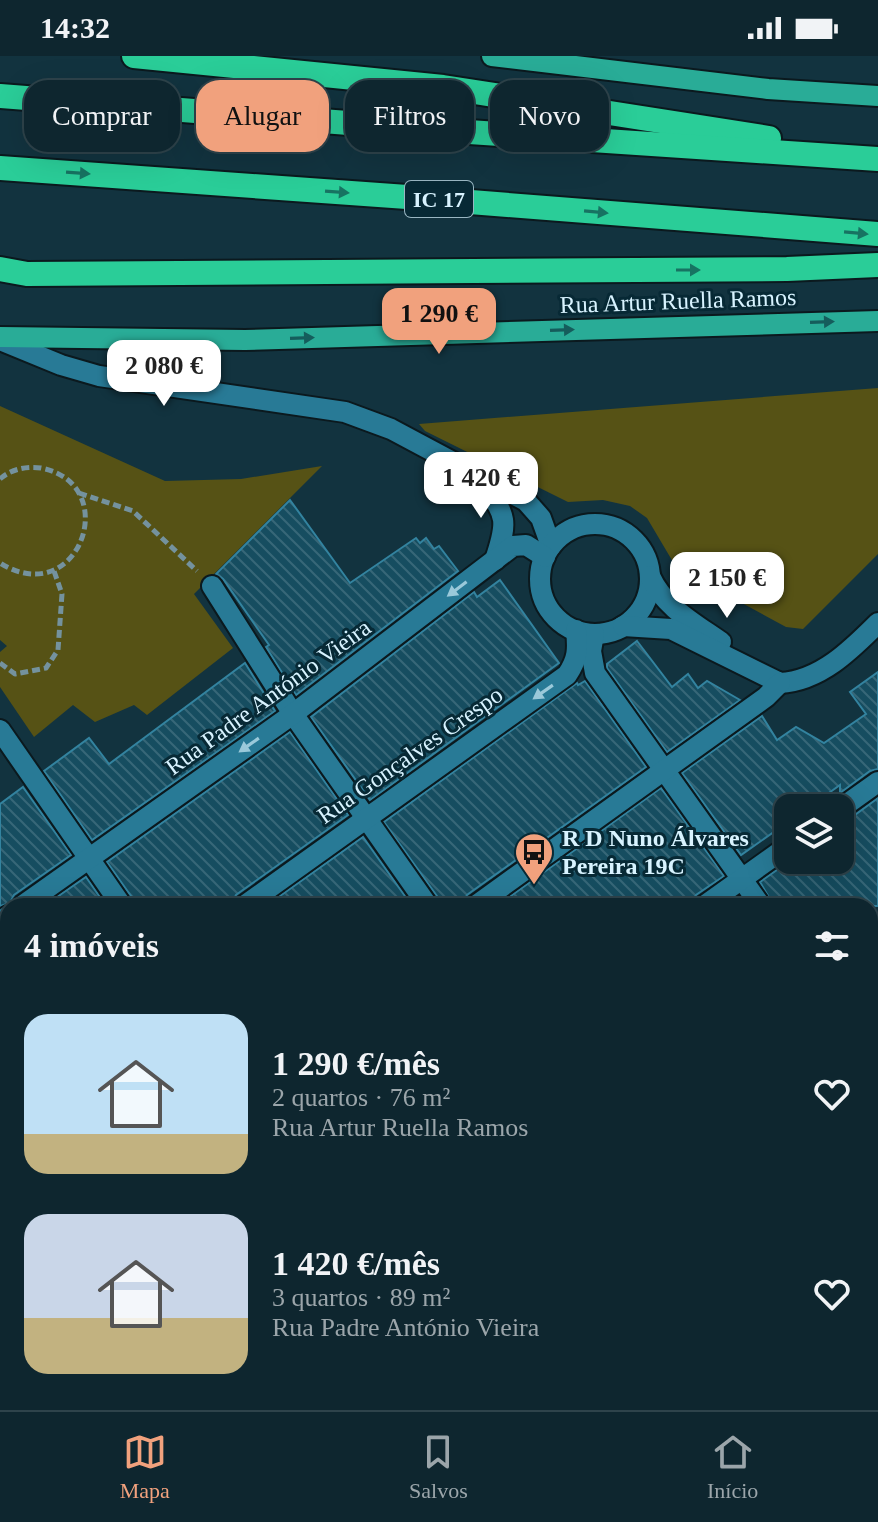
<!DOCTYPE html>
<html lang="pt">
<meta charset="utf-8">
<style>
:root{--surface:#0e262f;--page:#1c323b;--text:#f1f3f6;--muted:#9ba5aa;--line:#2e434b;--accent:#f1a17d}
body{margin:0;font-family:Georgia,serif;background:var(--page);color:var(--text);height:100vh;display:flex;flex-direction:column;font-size:30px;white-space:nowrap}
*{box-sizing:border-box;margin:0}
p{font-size:26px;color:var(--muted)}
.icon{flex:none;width:44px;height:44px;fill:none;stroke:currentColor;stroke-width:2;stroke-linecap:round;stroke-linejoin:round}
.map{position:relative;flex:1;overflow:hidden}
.sheet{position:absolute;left:0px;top:842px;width:878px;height:512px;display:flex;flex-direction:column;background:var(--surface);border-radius:24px 24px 0 0;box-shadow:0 8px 32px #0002,0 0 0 2px var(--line)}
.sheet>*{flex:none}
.hud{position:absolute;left:24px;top:24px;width:830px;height:72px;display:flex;gap:16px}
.buttons{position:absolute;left:774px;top:738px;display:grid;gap:16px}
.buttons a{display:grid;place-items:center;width:80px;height:80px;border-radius:16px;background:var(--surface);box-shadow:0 8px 32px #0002,0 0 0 2px var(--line);font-size:40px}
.price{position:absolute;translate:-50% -68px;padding:0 18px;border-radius:16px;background:#fff;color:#222;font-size:26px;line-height:52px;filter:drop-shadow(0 2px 4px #0008)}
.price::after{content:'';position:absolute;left:50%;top:48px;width:24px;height:18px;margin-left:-12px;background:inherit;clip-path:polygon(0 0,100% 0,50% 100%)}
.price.on{background:var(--accent);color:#111}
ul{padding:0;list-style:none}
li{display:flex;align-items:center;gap:24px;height:200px;padding:0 24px}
li span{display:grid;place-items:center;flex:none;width:224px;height:160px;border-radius:24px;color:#555}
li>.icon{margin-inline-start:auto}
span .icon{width:96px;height:96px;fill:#fffc;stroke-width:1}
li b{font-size:34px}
h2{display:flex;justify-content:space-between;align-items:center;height:96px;padding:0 24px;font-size:34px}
.pill{padding:0 28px;border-radius:24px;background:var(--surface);box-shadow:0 8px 32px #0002,0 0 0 2px var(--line);font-size:28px;line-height:72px}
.pill.on{background:var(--accent);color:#111}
.status{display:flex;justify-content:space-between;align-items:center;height:56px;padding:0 40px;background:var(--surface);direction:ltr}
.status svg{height:22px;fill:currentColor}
.tabs{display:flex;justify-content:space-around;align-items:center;height:112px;border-top:2px solid var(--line);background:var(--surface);font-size:22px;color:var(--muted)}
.tabs a{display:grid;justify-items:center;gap:4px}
.tabs .on{color:var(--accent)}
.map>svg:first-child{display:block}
.green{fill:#565215}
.building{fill:url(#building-back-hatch);stroke:#33839f;stroke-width:2}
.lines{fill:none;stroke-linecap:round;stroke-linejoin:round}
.minor-casing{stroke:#0b191e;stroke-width:24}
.major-casing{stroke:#0b191e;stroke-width:24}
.highway-casing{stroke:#0b191e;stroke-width:28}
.path{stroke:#74929e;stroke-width:5;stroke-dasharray:8 4;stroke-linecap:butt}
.minor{stroke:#287a96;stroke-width:20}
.major{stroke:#29ac97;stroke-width:20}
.highway{stroke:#2acd98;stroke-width:24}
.oneway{fill:#177362}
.oneway2{fill:#155d5c}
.oneway3{fill:#9ac9da}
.labels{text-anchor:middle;stroke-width:6;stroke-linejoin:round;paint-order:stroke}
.shield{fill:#072935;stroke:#99b6c2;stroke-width:2}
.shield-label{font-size:22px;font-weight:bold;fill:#d8f3ff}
.street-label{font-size:24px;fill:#d8f3ff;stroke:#072935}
.poi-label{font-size:24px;font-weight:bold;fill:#d8f3ff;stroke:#072935;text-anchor:start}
</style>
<div class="status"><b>14:32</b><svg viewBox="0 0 49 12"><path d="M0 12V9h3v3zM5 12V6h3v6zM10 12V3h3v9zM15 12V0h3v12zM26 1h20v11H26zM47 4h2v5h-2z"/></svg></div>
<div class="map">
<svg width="878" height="1354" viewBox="0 0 878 1354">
<defs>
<pattern id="building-back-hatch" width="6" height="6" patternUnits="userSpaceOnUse" patternTransform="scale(2)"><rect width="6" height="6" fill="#164d60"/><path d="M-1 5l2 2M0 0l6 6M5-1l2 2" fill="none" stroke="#376778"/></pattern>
</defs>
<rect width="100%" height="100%" fill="#12333f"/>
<g class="green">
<path d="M878 332V498L803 573 786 571 676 511 647 462 630 450 603 444 568 446 425 375 419 368Z"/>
<path d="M0 350 165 425 241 423 322 410 194 538 233 592 147 659 134 649 95 666 73 649 34 681 0 631V596L7 590 0 584Z"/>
</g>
<g class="building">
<path d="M290 444 350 527 416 482 420 487 426 482 434 493 439 490 458 515 296 639 266 591 269 589 223 523 216 518Z"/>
<path d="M500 524 559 607 370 744 311 661 474 536 477 541Z"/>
<path d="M637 585 672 631 688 618 698 632 707 625 740 644 667 696 607 612V608Z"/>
<path d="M245 607 275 655 92 784 44 715 89 682 109 708Z"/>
<path d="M878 616V713L870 715 840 737V729L808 752H788V766L741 799 682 717 762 660 777 684 796 671 824 687 866 658 850 636Z"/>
<path d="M585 625 646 711 467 839 462 850H441L439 843 384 766 577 627 578 629Z"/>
<path d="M290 676 348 759 236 839 231 850H135L133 843 107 806Z"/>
<path d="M23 731 71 799 14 839 10 847 0 850V748Z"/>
<path d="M661 732 724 820 696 839 691 850H497Z"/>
<path d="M878 742V850H774L760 826 791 804H840V766L848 764Z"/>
<path d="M363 781 412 850H266Z"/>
<path d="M86 821 106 850H44Z"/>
</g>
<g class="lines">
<g class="minor-casing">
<g id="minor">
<path d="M0 284 61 309 99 320 345 356 391 373 526 445 541 462 551 490"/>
<path d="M482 425C506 461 509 462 495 504"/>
<circle cx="595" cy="523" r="55"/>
<path d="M650 520C664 551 694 567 721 586"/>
<path d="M212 530 293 658 428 850"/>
<path d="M623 570 671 573 780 627C820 625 851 594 878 567"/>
<path d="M594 578 591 595 595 617 761 850"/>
<path d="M0 674 122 850"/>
<path d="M840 753 878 726"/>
<path d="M22 850 293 658 513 490 526 489 545 501"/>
<path d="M244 850 567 619C578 603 578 593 576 574"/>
<path d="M475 850 766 641 780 627"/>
<path d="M704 850 788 790"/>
<path d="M0 866 8 860"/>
<path d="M870 896 878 890"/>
<path d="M870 1002 878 1013"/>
<path d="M0 1025 8 1019"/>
<path d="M0 1189 8 1184"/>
<path d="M870 1222 878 1216"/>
<path d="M0 1243 8 1254"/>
<path d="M73 1346 79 1354"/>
<path d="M483 1346 489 1354"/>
<path d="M228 1354 239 1346"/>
<path d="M456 1354 467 1346"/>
<path d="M685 1354 697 1346"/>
<path d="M856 1354 868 1346"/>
</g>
</g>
<g class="major-casing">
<g id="major">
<path d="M492 0 768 33 878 40"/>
<path d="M0 281 245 284 878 265"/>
</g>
</g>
<g class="highway-casing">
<g id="highway">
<path d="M134 0 443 31 769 82"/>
<path d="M0 40 439 74 878 103"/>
<path d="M0 112 407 141 878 178"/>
<path d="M0 213 27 218 787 213 878 209"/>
</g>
</g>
<g class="path">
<path d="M0 423C11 413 27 410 41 412 124 428 79 556 0 507"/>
<path d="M79 437 133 455 197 515"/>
<path d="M0 607 15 618 46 612 58 594 62 538 54 515"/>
</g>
<use href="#minor" class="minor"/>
<use href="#major" class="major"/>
<use href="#highway" class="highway"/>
</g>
<defs><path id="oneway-solid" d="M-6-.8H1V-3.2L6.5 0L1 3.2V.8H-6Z" transform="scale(2)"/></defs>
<g class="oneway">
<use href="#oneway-solid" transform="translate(78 117) rotate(4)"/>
<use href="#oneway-solid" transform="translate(337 136) rotate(4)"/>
<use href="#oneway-solid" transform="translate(596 156) rotate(5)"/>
<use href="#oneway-solid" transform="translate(856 177) rotate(5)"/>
<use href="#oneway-solid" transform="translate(688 214)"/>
</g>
<g class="oneway2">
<use href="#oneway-solid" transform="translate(822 266) rotate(-2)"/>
<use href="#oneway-solid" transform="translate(562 274) rotate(-2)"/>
<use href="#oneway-solid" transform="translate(302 282) rotate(-2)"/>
</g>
<g class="oneway3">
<use href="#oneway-solid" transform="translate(457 533) rotate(143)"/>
<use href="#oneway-solid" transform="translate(543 636) rotate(145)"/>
<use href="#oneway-solid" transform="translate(249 689) rotate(145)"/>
</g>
<defs>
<g id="bus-pin" transform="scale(2)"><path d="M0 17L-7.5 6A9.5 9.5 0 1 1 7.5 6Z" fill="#f1a17d" stroke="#072935"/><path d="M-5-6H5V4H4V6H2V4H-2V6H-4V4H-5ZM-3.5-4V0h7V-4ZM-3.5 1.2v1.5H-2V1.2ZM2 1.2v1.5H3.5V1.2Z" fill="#111"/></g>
</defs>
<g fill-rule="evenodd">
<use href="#bus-pin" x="534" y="796"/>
</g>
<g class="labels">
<rect class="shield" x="405" y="125" width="68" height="36" rx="6"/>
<g class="shield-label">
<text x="439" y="151">IC 17</text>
</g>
<g class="street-label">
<text transform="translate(678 245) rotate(-2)" y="8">Rua Artur Ruella Ramos</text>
<text transform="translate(268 641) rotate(-36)" y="8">Rua Padre António Vieira</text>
<text transform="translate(410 699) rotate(-35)" y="8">Rua Gonçalves Crespo</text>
</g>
<g class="poi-label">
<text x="562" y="790">R D Nuno Álvares<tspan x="562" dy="28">Pereira 19C</tspan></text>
</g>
</g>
</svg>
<div class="buttons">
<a><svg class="icon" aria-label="layers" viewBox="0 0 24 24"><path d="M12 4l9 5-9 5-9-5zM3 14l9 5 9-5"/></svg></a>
</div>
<b class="price on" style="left:439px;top:300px">1 290 €</b>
<b class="price" style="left:164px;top:352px">2 080 €</b>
<b class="price" style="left:481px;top:464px">1 420 €</b>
<b class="price" style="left:727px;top:564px">2 150 €</b>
<div class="hud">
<a class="pill">Comprar</a>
<a class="pill on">Alugar</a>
<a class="pill">Filtros</a>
<a class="pill">Novo</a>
</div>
<section class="sheet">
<h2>4 imóveis<svg class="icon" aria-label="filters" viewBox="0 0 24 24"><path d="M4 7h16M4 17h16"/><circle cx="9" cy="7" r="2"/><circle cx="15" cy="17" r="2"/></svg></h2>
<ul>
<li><span style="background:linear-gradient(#bfe0f5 75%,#c2b280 0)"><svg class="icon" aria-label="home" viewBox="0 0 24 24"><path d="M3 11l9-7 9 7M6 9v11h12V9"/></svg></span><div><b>1 290 €/mês</b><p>2 quartos · 76 m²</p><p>Rua Artur Ruella Ramos</p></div><svg class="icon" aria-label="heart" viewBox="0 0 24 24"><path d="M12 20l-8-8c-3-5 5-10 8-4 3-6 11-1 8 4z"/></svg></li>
<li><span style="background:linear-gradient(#c9d6e8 65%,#c2b280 0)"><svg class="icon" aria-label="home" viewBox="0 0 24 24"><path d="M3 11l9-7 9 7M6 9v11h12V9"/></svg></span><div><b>1 420 €/mês</b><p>3 quartos · 89 m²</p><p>Rua Padre António Vieira</p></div><svg class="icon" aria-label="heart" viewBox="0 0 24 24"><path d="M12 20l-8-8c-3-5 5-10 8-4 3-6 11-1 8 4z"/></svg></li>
</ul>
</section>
</div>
<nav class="tabs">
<a class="on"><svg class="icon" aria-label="map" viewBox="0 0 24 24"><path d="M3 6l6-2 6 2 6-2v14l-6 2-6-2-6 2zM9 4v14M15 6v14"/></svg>Mapa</a>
<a><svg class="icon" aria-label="saved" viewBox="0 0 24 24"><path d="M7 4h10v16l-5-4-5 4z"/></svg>Salvos</a>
<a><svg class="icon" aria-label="home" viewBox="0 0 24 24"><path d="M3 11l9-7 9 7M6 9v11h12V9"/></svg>Início</a>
</nav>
